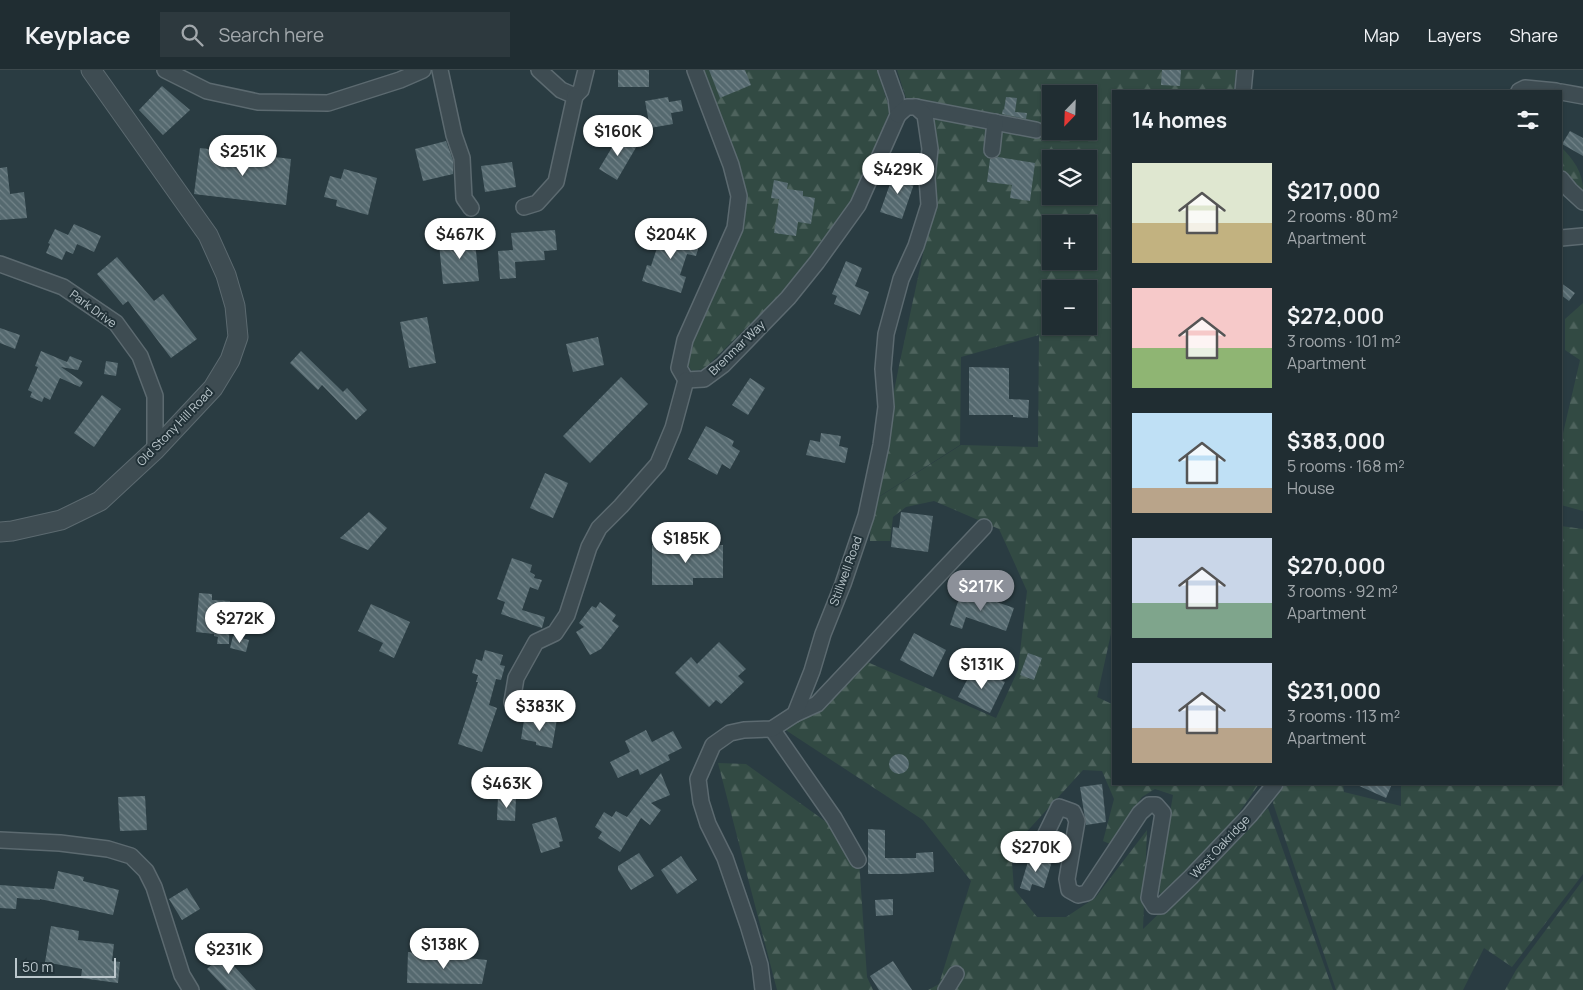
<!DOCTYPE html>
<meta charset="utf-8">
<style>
:root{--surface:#202d32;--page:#2d393e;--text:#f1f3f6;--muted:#a2a8ac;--line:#3d494d;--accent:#8c9099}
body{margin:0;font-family:Manrope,sans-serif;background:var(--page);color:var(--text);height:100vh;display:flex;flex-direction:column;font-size:19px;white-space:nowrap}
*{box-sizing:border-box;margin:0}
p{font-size:16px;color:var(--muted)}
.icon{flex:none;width:28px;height:28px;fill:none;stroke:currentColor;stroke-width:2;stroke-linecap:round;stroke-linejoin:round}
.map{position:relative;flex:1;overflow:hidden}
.sheet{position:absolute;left:1112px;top:20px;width:450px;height:695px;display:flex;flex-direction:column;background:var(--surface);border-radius:0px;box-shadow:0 1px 4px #0004,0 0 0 1px var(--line)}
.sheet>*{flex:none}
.needle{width:32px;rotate:203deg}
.fabs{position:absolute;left:1042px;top:15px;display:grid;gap:10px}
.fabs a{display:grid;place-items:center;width:55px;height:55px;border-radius:0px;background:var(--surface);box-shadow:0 1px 4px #0004,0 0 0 1px var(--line);font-size:25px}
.scale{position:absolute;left:15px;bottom:12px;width:101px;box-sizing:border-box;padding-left:5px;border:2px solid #bbc7cc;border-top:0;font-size:14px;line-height:18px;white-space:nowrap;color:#bbc7cc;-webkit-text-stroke:4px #223238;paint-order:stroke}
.price{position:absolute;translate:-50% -42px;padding:0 11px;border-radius:18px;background:#fff;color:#222;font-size:16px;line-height:32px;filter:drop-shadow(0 1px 2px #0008)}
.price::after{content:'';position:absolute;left:50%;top:30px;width:15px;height:11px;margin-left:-8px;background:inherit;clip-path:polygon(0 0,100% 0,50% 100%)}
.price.active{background:var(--accent);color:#fff}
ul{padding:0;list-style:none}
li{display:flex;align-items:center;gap:15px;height:125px;padding:0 20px}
li span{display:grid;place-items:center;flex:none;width:140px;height:100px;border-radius:0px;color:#555}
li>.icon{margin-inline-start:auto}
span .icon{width:60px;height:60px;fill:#fffc;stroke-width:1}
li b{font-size:21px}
h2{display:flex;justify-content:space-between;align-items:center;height:60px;padding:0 20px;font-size:21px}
header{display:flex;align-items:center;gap:30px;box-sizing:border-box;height:70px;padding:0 25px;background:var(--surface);border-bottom:1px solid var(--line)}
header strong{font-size:24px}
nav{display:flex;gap:28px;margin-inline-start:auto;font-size:18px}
.search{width:350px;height:45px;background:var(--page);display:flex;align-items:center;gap:12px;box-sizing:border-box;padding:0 18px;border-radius:0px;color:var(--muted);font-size:19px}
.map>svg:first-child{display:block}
.forest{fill:url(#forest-firs);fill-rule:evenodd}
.building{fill:url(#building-back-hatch)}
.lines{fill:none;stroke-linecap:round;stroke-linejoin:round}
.minor-casing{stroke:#5c6a70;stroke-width:18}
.tertiary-casing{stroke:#5c6a70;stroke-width:21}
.minor{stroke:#3e4c52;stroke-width:15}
.tertiary{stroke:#3e4c52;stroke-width:19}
.labels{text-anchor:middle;stroke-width:4;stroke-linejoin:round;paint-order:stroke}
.street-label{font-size:12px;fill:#bbc7cc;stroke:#223238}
</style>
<header>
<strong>Keyplace</strong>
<div class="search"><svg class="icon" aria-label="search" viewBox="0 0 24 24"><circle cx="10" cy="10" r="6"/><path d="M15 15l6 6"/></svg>Search here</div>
<nav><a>Map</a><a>Layers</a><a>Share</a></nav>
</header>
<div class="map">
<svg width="1583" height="920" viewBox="0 0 1583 920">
<defs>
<pattern id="forest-firs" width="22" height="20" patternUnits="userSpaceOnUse" patternTransform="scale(1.25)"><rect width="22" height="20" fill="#324a43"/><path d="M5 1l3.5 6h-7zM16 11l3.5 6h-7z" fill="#4e635d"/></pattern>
<pattern id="building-back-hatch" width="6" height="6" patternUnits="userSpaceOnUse" patternTransform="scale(1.25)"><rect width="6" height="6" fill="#55696f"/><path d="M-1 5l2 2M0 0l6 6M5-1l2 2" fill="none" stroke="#738489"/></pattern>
</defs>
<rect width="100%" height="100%" fill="#2a3c42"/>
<g class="forest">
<path d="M698 0H877L890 40 853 130 784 221 704 299 692 301 687 294 690 273 741 165 744 127Z"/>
<path d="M897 0H1236L1234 21H1114V550L1097 627 1114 635V714H1259L1220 770 1163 827 1157 819 1173 725 1155 719 1142 727 1110 774 1103 771 1114 729 1102 701 1083 700 1011 779 1014 819 1037 847H1066L1095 828 1147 760 1143 859 1268 738 1333 920H928L939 914 971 811 923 750 784 659 865 591 996 648 1018 600 1027 521 999 459 934 431 906 437 893 447 890 471H870L871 432 961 375 1038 377 1039 265 961 287 960 375 872 431 899 296 933 137 928 35 906 28ZM1051 24H1089V61H1051ZM1051 89H1089V126H1051ZM1051 154H1089V191H1051ZM1051 219H1089V256H1051Z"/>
<path d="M1561 77C1573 89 1583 102 1583 120 1561 102 1561 106 1561 77Z"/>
<path d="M1583 233V441L1561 435V372L1580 290 1565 280V249Z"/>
<path d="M1561 456 1583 459V804L1512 897 1484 878 1463 920H1336L1273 733 1279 714H1343L1344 722 1401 736V714H1561Z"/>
<path d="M718 693 746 694 858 775 867 907 873 920H777Z"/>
<path d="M1583 810V920H1505L1516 900Z"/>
</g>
<g class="building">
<rect x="618" y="0" width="31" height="17"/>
<path d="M709 0H745L751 15 720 28Z"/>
<path d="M1162 0H1181L1180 16 1161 15Z"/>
<path d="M162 16 190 40 163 65 139 40Z"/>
<path d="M668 27 669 32 681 30 683 41 671 43 673 54 650 58 645 31Z"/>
<path d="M1006 27 1017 28 1015 42 1027 43 1026 49 1002 44 1003 39 1004 40Z"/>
<path d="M1570 61 1583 68V86L1562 74Z"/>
<path d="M620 64 638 74 617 110 599 99Z"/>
<path d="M446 71 453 90V104L423 111 415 79Z"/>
<path d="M200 78 291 89 286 135 194 124Z"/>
<path d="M998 87 1035 93 1030 131 1010 128 1012 115 987 112 990 89Z"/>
<path d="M512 92 516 117 485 122 481 96Z"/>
<path d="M7 97 10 124 24 122 27 148 0 150V98Z"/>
<path d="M344 99 377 108 368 145 336 136 337 130 324 127 330 106 341 109Z"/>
<path d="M895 100 916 108 902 149 880 142Z"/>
<path d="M774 110 788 113 787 119 803 121V126L815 128 811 154 798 152 796 166 774 163 779 129 771 128Z"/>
<path d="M74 154 101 166 94 182 77 174 73 184 66 181 62 190 46 183 50 174 48 173 55 159 68 165Z"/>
<path d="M664 157 701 169 696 186 687 184 680 205 686 207 681 223 642 211 647 195 651 196Z"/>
<path d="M555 160 557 180 544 181 545 190 515 192 516 208 500 209 498 181 513 180 511 163Z"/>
<path d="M474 161 479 211 443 214 439 174 458 173 457 162Z"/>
<path d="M117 187 154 231 163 224 197 269 171 288 128 231 123 235 97 204Z"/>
<path d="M846 191 862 198 855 216 869 222 860 245 834 234 837 226 832 224Z"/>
<path d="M1561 213 1575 223 1569 231 1561 225Z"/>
<path d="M427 247 436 293 409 298 400 252Z"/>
<path d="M0 258 20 265 15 279 0 273Z"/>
<path d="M598 267 604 295 573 302 566 274Z"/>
<path d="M41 281 67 292 70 286 82 291 78 300 61 297 83 312 80 317 60 308 50 330 44 327 42 332 30 327 32 322 28 320 38 297 35 296Z"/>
<path d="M301 281 343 322 347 318 367 340 356 350 322 315 318 320 290 293Z"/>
<path d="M106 291 118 293 116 306 104 304Z"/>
<path d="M969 297 1009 298V329L1029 330 1028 348 1013 347V345H969Z"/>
<path d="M621 307 648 334 590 393 563 366Z"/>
<path d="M750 308 765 318 748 345 732 335Z"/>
<path d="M102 325 121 339 94 377 74 363Z"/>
<path d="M706 356 734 371 732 376 740 381 730 399 722 394 717 405 688 389Z"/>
<path d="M821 363 841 366 839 376 848 378 845 393 806 385 810 370 820 372Z"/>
<path d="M545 403 568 413 553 448 530 438Z"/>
<path d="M369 442 387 458 368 480 340 468Z"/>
<path d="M901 442 933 446 928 482 891 477 893 457 899 458Z"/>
<path d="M652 475H723V508H693V515H652Z"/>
<path d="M512 488 532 495 530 502 535 505 534 508 542 510 538 520 530 517 522 540 545 547 542 558 501 544 505 532 497 529Z"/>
<path d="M962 520 1014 538 1006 561 966 547 962 559 950 555Z"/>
<path d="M199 523 212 524V530L230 531 229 574H217L218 567 214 566V564L196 562Z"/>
<path d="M600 532 616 545 612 551 619 556 601 579 590 585 576 562 584 557 579 553 592 536 596 538Z"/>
<path d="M371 534 410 552 394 588 379 581 383 573 358 561Z"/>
<path d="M914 563 946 580 933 607 900 590Z"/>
<path d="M233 566 249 570 246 582 230 578Z"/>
<path d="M719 572 746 599 738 606 744 612 721 634 716 630 709 637 675 603 691 587 697 594Z"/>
<path d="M485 580 503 585 500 595 505 596 501 610 496 609 489 635 497 638 482 682 458 674 478 612H476L478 605 472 603 476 589 482 591Z"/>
<path d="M1028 583 1042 588 1034 610 1020 605Z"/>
<path d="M974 597 1005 612 990 643 958 627Z"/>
<path d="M541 646 557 649 552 678 536 675V672L521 669 524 650 540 652Z"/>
<path d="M646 660 652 672 673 661 682 678 668 685 670 690 640 705 638 699 618 708 610 692 630 682 625 671Z"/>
<circle cx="899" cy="694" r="10"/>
<path d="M661 703 670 725 651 733 661 740 650 755 641 748 620 782 598 768 602 762 595 757 604 742 612 747 616 741 627 747Z"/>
<path d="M1102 714 1106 752 1086 755 1080 717Z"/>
<path d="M1355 714H1392L1386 728Z"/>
<path d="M145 726 147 760 120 761 118 727Z"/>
<path d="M498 726 516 727 515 751 497 750Z"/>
<path d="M556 747 563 771 559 772 560 777 541 783 532 754Z"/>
<path d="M868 759 885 760V788H916V783L933 782 934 802 901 804H868Z"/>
<path d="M639 783 654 806 631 820 618 800V796Z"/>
<path d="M1030 785 1052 791 1044 818 1032 814 1030 821 1020 818Z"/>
<path d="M681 786 697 810 677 824 661 800Z"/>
<path d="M58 801 84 807 83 811 119 820 113 845 40 829V830L17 828 16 839 0 838V815L54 819Z"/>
<path d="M187 818 200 839 182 850 169 829Z"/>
<path d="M893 829V845L876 846 875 830Z"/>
<path d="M51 856 79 861 78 870 114 874 112 891 120 892 118 913 81 908 82 899 45 892Z"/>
<path d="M408 882 487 890 482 914 407 913Z"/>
<path d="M223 884 256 920H227L207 899Z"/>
<path d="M893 891 912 920H879L870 906Z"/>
</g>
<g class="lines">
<g class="minor-casing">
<g id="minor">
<path d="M165 0 207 21 258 32 328 33 400 10 423 0"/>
<path d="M440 0 454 65 462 88 464 128 471 138"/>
<path d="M539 0 561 20 575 26"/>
<path d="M695 0 731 95 739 126 735 158 685 270 679 298 686 310 704 309 723 295 788 228 817 192 858 135 898 45 896 28 886 0"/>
<path d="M1243 21 1245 0"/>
<path d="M1519 21 1525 18 1556 21"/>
<path d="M1561 22 1583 26"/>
<path d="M575 26 581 20 586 0"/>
<path d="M916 37 1036 60"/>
<path d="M992 80 995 52"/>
<path d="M1561 109 1570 120 1583 132"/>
<path d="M524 137 537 133 556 112 575 26"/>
<path d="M1561 168 1583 166"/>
<path d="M0 194 63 217 116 253 140 286 155 326V380"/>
<path d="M512 632 516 608 536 572 555 563 567 545 589 477 599 458 621 436 658 394 673 358 686 310"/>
<path d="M795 644 817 634 984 457"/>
<path d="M772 659 834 748 858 790"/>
<path d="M0 770 60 773 108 779 131 786 146 801 154 817 182 905 191 920"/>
<path d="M1041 774 1059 737 1073 742 1077 751 1067 809 1069 820 1078 825 1087 823 1140 743 1149 735H1156L1163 743 1149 828 1154 836H1161L1191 807 1250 745 1275 714"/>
<path d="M763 920 760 895 748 855 725 788 708 754 701 732 698 709 713 675 730 663 744 660 772 659 795 644 812 601 823 564 843 514 866 446 881 375 886 337 883 299 886 264 901 209 916 176 929 135 927 108 930 79 925 45 916 37H907L898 45"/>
<path d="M946 920 956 904"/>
</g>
</g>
<g class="tertiary-casing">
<path id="tertiary" d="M0 462 12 461 61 450 100 431 155 380 213 318 230 290 238 267 235 236 226 205 208 165 91 0"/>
</g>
<use href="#minor" class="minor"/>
<use href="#tertiary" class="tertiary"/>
</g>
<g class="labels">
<g class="street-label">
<text transform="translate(93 239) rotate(36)" y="4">Park Drive</text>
<text transform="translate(737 278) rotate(-44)" y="4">Brenmar Way</text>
<text transform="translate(175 357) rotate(-46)" y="4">Old Stony Hill Road</text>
<text transform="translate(846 501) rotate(-70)" y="4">Stillwell Road</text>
<text transform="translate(1220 777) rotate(-47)" y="4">West Oakridge</text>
</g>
</g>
</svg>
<div class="fabs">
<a><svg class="needle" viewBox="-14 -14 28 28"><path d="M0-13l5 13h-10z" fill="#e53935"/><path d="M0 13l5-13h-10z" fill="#a2a8ac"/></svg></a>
<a><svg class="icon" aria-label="layers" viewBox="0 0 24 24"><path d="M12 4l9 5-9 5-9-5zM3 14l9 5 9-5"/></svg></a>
<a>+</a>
<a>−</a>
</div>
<div class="scale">50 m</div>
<b class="price" style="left:618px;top:87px">$160K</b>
<b class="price" style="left:243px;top:107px">$251K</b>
<b class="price" style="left:898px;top:125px">$429K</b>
<b class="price" style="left:460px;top:190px">$467K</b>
<b class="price" style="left:671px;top:190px">$204K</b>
<b class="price" style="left:686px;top:494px">$185K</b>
<b class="price active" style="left:981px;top:542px">$217K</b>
<b class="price" style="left:240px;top:574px">$272K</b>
<b class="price" style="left:982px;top:620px">$131K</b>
<b class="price" style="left:540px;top:662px">$383K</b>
<b class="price" style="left:507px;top:739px">$463K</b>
<b class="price" style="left:1036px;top:803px">$270K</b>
<b class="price" style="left:444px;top:900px">$138K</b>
<b class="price" style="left:229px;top:905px">$231K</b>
<section class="sheet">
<h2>14 homes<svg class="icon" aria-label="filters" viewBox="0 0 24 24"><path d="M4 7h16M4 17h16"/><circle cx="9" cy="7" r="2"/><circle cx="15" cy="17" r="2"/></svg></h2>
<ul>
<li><span style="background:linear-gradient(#dfe7d0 60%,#c2b280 0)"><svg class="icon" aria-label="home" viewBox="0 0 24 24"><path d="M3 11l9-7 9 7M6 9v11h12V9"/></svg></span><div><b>$217,000</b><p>2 rooms · 80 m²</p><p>Apartment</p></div></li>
<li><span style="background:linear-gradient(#f6c9c9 60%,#8fb573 0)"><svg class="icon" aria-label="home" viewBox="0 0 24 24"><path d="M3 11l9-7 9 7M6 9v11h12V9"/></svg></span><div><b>$272,000</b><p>3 rooms · 101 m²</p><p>Apartment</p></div></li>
<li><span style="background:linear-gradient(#bfe0f5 75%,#b9a48a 0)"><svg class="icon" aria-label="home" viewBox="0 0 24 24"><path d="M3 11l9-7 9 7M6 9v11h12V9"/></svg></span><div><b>$383,000</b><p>5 rooms · 168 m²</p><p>House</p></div></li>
<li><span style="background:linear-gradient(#c9d6e8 65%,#7fa58c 0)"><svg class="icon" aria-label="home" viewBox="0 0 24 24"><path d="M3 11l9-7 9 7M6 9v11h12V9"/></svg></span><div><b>$270,000</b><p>3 rooms · 92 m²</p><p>Apartment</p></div></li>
<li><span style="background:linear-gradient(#c9d6e8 65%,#b9a48a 0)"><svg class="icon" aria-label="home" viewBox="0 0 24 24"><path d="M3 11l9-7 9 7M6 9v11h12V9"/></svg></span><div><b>$231,000</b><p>3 rooms · 113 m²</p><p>Apartment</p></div></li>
</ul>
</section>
</div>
